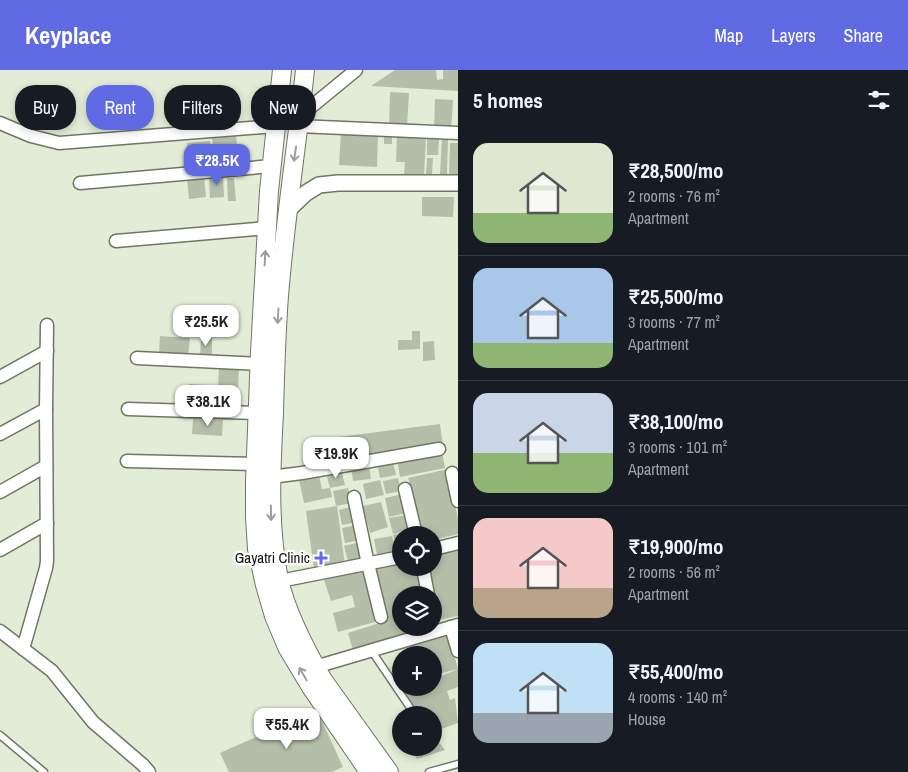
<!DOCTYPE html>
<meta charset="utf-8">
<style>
:root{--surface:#171b24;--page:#242831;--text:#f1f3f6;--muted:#9ea1a6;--line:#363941;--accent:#606ae2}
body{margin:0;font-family:"Archivo Narrow",sans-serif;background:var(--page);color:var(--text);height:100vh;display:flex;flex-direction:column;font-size:19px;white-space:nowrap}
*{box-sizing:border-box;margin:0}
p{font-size:16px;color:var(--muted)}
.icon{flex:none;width:28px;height:28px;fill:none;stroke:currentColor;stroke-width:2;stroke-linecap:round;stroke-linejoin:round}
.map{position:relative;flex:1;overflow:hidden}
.side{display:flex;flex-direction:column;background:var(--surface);width:450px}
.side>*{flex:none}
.top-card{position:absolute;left:15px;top:15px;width:368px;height:45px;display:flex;gap:10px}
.controls{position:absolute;left:392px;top:456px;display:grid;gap:10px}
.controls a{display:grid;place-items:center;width:50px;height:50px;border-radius:50%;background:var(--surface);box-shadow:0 2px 8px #0003;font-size:25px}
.price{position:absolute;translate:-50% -42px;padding:0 11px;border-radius:10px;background:#fff;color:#222;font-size:16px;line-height:32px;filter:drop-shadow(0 1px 2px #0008)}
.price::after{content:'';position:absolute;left:50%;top:30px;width:15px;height:11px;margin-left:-8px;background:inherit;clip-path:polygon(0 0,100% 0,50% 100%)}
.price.on{background:var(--accent);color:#fff}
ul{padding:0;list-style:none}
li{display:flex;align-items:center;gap:15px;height:125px;padding:0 15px}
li+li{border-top:1px solid var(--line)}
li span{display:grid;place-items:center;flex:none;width:140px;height:100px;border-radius:15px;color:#555}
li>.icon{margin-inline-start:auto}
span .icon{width:60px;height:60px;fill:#fffc;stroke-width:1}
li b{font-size:21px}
h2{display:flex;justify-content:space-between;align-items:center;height:60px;padding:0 15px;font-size:21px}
.tag{padding:0 18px;border-radius:20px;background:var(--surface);box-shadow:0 2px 8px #0003;font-size:18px;line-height:45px}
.tag.on{background:var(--accent);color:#fff}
header{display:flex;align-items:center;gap:30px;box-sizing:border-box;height:70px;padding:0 25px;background:var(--accent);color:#fff}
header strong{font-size:24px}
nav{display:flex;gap:28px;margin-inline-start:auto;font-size:18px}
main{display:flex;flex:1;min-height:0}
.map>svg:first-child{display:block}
.building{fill:#b5bea9}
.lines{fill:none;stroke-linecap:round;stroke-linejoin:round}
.service-casing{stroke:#6f7764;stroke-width:9}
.minor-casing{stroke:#6f7764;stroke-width:15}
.tertiary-casing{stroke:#6f7764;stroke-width:18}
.secondary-casing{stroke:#6f7764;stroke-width:20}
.service{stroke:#fff;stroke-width:6}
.minor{stroke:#fff;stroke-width:12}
.tertiary{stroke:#fff;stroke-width:15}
.secondary{stroke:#fff;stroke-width:18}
.oneway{stroke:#9e9f9c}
.poi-dot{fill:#606ae2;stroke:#fff;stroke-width:2}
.labels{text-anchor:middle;stroke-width:4.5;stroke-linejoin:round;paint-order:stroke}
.poi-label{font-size:15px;fill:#0d1008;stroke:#fff;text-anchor:end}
</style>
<header>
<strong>Keyplace</strong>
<nav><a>Map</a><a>Layers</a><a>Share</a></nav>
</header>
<main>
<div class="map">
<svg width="458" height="702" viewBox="0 0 458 702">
<rect width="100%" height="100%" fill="#e3ecd6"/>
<g class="building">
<path d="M395 0H436L437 10 443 9V0H458V21L371 16Z"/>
<path d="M390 22 409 23 407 56H389Z"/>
<path d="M435 29 453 30 451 60 434 59Z"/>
<path d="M341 62 378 64 377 97 339 95Z"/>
<rect x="384" y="64" width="8" height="10"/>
<path d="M236 65 239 93 215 95 212 68Z"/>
<path d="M397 66 426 67 424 106H404L405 92H396Z"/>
<path d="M442 68 448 69 447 105 440 104Z"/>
<path d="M427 69H439L438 85H427Z"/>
<path d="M210 71 212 93 189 96 187 73Z"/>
<path d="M450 73H458V107L449 106Z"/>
<path d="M427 88H433L432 104H426Z"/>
<path d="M223 104 224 127 210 128 209 109 213 108V105Z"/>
<path d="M204 107 206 127 189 129 187 109Z"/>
<path d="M227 108H234L236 131H228Z"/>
<path d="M422 127H454L453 147 422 146Z"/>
<path d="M412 261H420V279L398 280V270H412Z"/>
<path d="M160 266 190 268 188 288 159 286Z"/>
<path d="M201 266H212V288H200Z"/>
<path d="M434 271 435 290 423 291V272Z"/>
<path d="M219 297 239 298 238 320 218 319Z"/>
<path d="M189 314 208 315V334L188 333Z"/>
<path d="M193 349 223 350 222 366 192 364Z"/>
<path d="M440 354 443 376 341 390 338 367Z"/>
<path d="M334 368 336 391 311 394 308 371Z"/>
<path d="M442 381 445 398 400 407 397 389Z"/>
<path d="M392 389 396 405 380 408 377 393Z"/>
<path d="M369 394 371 409 353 411 351 396Z"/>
<path d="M341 399 345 415 330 418 326 403Z"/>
<path d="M448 399 458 449V464L434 470V465H422L415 432 408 408Z"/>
<path d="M319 406 322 419 330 418 332 427 304 433 299 410Z"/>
<path d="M398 408 401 421 386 424 383 411Z"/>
<path d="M380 410 384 425 366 429 363 414Z"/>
<path d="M348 418 352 433 336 436 333 421Z"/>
<path d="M403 424 406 443 389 447 385 428Z"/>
<path d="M381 432 388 457 370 463 363 436Z"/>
<path d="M337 436 345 495 314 499 306 441Z"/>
<path d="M354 436 357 452 342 455 339 440Z"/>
<path d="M407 445 411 459 393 464 389 448Z"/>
<path d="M357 455 360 470 345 473 342 458Z"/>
<path d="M411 461 412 465H401V479L397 480 393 465Z"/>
<path d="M392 466 395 481 377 485 374 469Z"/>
<path d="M360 472 363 487 348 491 344 476Z"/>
<path d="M458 479V546L439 550 427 498H434V484Z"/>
<path d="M401 491V498H418L424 525H401V558H410L411 563 353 580 348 563 386 551 375 497Z"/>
<path d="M365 498 379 551 338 562 333 543 355 537 352 525 331 531 324 510Z"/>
<path d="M448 562 458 599 434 605V585H415L412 572Z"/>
<path d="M401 595V610L391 598Z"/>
<path d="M458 599V617L447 621 450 630 455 628 458 653 439 660V672L445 680 417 689 409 678H434V645H413L418 641 405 622 415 618H434V609Z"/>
<path d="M317 640 343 697 332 702H229L220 683Z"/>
<path d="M401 653V666L395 657Z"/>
</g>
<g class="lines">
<g class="service-casing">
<g id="service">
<path d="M371 580 411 639"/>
<path d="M0 665 44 702"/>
<path d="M429 702 458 694"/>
</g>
</g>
<g class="minor-casing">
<g id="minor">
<path d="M300 46 356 0"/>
<path d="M0 53 31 66 59 73 276 56"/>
<path d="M298 56 458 63"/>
<path d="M80 113 272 96"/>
<path d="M116 171 267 158"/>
<path d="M137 288 260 294"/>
<path d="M0 307 47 281"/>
<path d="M128 339 257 343"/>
<path d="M0 364 46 339"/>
<path d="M127 391 256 394"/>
<path d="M452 403 458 431"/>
<path d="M271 407 302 403 439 379"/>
<path d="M405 419 416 465"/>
<path d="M0 422 46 396"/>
<path d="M354 427 368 494 381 547"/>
<path d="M434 479 458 473"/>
<path d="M0 480 47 453"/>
<path d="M423 498 428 525"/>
<path d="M280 511 401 487"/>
<path d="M451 557 458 581"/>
<path d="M0 561 52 601 93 652 143 695 149 702"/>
<path d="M23 579 46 498 47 491 46 339 47 255"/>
<path d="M315 597 458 555"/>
</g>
</g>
<g class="tertiary-casing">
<path id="tertiary" d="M287 141 306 123 319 115 338 113H458"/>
</g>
<g class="secondary-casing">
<g id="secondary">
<path d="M282 0 269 121 260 282 255 411V447L257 479 265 515 274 546 287 577 311 617 369 702"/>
<path d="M305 0C297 75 285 150 279 226 276 265 275 304 274 343 271 399 268 454 279 510 286 541 307 582 323 610L389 702"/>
</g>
</g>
<use href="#service" class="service"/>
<use href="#minor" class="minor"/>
<use href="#tertiary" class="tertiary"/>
<use href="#secondary" class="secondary"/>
</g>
<defs><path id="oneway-shaft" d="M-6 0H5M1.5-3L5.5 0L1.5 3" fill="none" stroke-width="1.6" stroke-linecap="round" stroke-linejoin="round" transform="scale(1.25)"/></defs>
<g class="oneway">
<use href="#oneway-shaft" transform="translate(295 84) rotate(98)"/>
<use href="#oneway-shaft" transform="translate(265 188) rotate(-87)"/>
<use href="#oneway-shaft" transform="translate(278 246) rotate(93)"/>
<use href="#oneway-shaft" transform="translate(271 443) rotate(89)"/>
<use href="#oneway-shaft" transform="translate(303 604) rotate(-120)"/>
</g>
<path class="poi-dot" d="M318.5 480.5h5v5h5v5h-5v5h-5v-5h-5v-5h5z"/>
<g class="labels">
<g class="poi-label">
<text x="310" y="493">Gayatri Clinic</text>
</g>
</g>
</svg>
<div class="controls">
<a><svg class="icon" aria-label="locate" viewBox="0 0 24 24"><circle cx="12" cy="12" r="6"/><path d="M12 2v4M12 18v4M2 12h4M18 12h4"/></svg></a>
<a><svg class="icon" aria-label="layers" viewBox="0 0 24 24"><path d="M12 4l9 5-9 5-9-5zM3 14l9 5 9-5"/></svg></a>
<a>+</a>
<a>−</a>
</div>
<b class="price on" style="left:217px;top:116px">₹28.5K</b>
<b class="price" style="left:206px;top:277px">₹25.5K</b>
<b class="price" style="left:208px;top:357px">₹38.1K</b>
<b class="price" style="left:336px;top:409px">₹19.9K</b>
<b class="price" style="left:287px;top:680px">₹55.4K</b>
<div class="top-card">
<a class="tag">Buy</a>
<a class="tag on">Rent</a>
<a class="tag">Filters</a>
<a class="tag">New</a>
</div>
</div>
<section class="side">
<h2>5 homes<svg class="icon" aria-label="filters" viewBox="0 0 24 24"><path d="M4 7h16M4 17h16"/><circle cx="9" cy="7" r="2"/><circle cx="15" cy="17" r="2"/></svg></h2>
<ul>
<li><span style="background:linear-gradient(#dfe7d0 70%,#8fb573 0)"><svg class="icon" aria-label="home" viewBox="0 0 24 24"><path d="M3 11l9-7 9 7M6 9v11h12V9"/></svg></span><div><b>₹28,500/mo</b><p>2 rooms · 76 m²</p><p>Apartment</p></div></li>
<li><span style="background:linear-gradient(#a9c7e8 75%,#8fb573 0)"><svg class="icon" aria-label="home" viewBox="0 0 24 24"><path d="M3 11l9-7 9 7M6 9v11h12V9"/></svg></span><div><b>₹25,500/mo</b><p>3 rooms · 77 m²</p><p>Apartment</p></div></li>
<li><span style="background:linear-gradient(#c9d6e8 60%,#8fb573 0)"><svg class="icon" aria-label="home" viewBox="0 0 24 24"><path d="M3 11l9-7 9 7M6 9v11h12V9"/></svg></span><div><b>₹38,100/mo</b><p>3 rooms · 101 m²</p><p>Apartment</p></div></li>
<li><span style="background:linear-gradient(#f6c9c9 70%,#b9a48a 0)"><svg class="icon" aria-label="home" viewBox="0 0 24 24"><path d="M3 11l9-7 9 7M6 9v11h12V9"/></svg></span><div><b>₹19,900/mo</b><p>2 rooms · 56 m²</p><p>Apartment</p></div></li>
<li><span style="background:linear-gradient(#bfe0f5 70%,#9aa5b1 0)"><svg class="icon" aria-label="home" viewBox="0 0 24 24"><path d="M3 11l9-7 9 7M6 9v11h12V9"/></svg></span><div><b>₹55,400/mo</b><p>4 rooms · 140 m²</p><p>House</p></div></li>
</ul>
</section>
</main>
